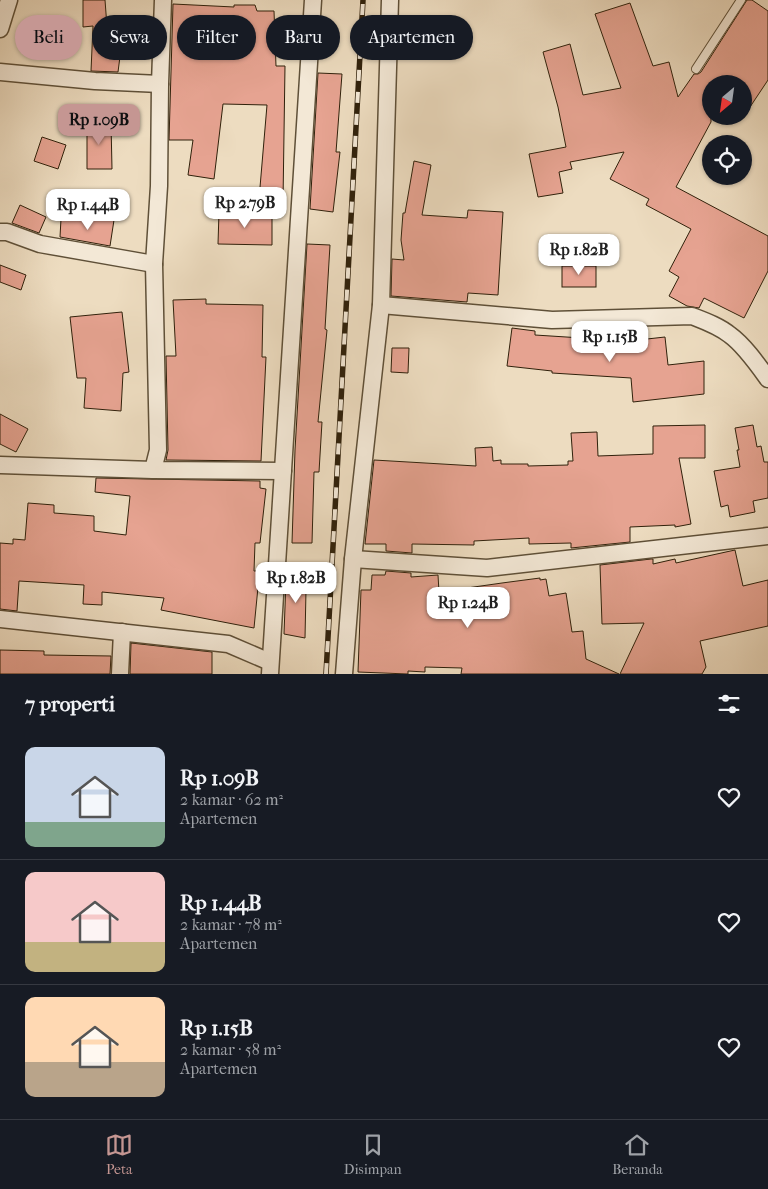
<!DOCTYPE html>
<html lang="id">
<meta charset="utf-8">
<style>
:root{--surface:#171b24;--page:#20242c;--text:#f1f3f6;--muted:#9ea1a6;--line:#363941;--accent:#c59692}
body{margin:0;font-family:"IM FELL French Canon",serif;background:var(--page);color:var(--text);height:100vh;display:flex;flex-direction:column;font-size:19px;white-space:nowrap}
*{box-sizing:border-box;margin:0}
p{font-size:16px;color:var(--muted)}
.icon{flex:none;width:28px;height:28px;fill:none;stroke:currentColor;stroke-width:2;stroke-linecap:round;stroke-linejoin:round}
.map{position:relative;height:674px;overflow:hidden}
.sheet{display:flex;flex-direction:column;background:var(--surface);flex:1}
.sheet>*{flex:none}
.guide{position:absolute;left:15px;top:15px;width:500px;height:45px;display:flex;gap:10px}
.needle{width:32px;rotate:209deg}
.fabs{position:absolute;left:702px;top:75px;display:grid;gap:10px}
.fabs a{display:grid;place-items:center;width:50px;height:50px;border-radius:50%;background:var(--surface);box-shadow:0 1px 4px #0004;font-size:25px}
.price{position:absolute;translate:-50% -42px;padding:0 11px;border-radius:10px;background:#fff;color:#222;font-size:16px;line-height:32px;filter:drop-shadow(0 1px 2px #0008)}
.price::after{content:'';position:absolute;left:50%;top:30px;width:15px;height:11px;margin-left:-8px;background:inherit;clip-path:polygon(0 0,100% 0,50% 100%)}
.price.active{background:var(--accent);color:#111}
ul{padding:0;list-style:none}
li{display:flex;align-items:center;gap:15px;height:125px;padding:0 25px}
li+li{border-top:1px solid var(--line)}
li span{display:grid;place-items:center;flex:none;width:140px;height:100px;border-radius:10px;color:#555}
li>.icon{margin-inline-start:auto}
span .icon{width:60px;height:60px;fill:#fffc;stroke-width:1}
li b{font-size:21px}
h2{display:flex;justify-content:space-between;align-items:center;height:60px;padding:0 25px;font-size:21px}
.pill{padding:0 18px;border-radius:22px;background:var(--surface);box-shadow:0 1px 4px #0004;font-size:18px;line-height:45px}
.pill.active{background:var(--accent);color:#111}
.dock{display:flex;justify-content:space-around;align-items:center;height:70px;border-top:1px solid var(--line);background:var(--surface);font-size:14px;color:var(--muted)}
.dock a{display:grid;justify-items:center;gap:2px}
.dock .active{color:var(--accent)}
.map>svg:first-child{display:block}
.building{fill:#e6a391;stroke:#30210b}
.lines{fill:none;stroke-linecap:round;stroke-linejoin:round}
.lane-casing{stroke:#5f5038;stroke-width:10}
.street-casing{stroke:#5f5038;stroke-width:19}
.lane{stroke:#f3e8d6;stroke-width:8}
.street{stroke:#f3e8d6;stroke-width:16}
.rail-casing{stroke:#30210b;stroke-width:5.5}
.rail{stroke:#f3e8d6;stroke-width:4;stroke-dasharray:11;stroke-linecap:butt}
</style>
<div class="map">
<svg width="768" height="674" viewBox="0 0 768 674">
<rect width="100%" height="100%" fill="#eddcc0"/>
<filter id="stains"><feTurbulence type="fractalNoise" baseFrequency=".004" numOctaves="4"/><feColorMatrix values="0 0 0 0 .2 0 0 0 0 .09 0 0 0 0 .02 0 0 0 .5 -.17"/></filter>
<radialGradient id="worn" r=".72"><stop offset=".6" stop-color="#630" stop-opacity="0"/><stop offset="1" stop-color="#630" stop-opacity=".3"/></radialGradient>
<g class="building">
<path d="M83 0H105L108 40 122 41 118 72 91 71 93 26 83 27Z"/>
<path d="M747 0H752L768 11V80L744 116V84H711V122L676 187 768 236V271L744 318 704 298 699 308 687 306 669 296 679 277 669 271 691 229 646 205 649 199 610 179 624 152 570 162 572 169 559 172 563 193 538 197 529 154 566 147 558 107 543 52 570 44 583 95 621 88 595 14 630 3 653 66 669 62 678 97 694 74H698L701 72Z"/>
<path d="M173 4 234 7V5H255L257 11H274L276 66H285L283 201 259 199 267 105 223 104 214 179 188 175 193 140H169Z"/>
<path d="M318 73 342 74 336 152H340L333 212 310 209Z"/>
<path d="M87 123H111L112 169H87Z"/>
<path d="M42 137 66 145 58 169 34 161Z"/>
<path d="M414 161 431 165 422 215 467 218 468 210 503 212 498 295 468 293 467 302 391 296 392 259 404 260 401 240 403 213H405Z"/>
<path d="M20 205 46 217 39 233 12 223Z"/>
<path d="M219 212 272 214V245L218 244Z"/>
<path d="M61 219 114 220 110 246 60 237Z"/>
<path d="M307 244 330 245 325 329 327 330 318 422H322L319 472H314L312 543H292L295 450Z"/>
<path d="M0 265 26 275 21 290 0 282Z"/>
<rect x="562" y="266" width="34" height="21"/>
<path d="M206 299V304L263 305 262 357H266L261 461 166 460 168 450 166 356H176L173 300Z"/>
<path d="M122 312 129 372 123 373 121 411 84 408 86 378H77L70 317Z"/>
<path d="M512 328 535 331V335L629 341 665 337 668 365 704 361V394L633 402 631 378 552 373V371L507 366Z"/>
<path d="M392 348H409L408 373 391 372Z"/>
<path d="M0 414 28 429 16 452 0 444Z"/>
<path d="M705 425V458H679L691 524 675 527V525L630 527V542L571 548V543L529 544V538L474 541V545L412 544V553L386 551V544H365L374 460 476 466 475 448 492 447 493 461 501 460V464H528V466L568 465V461H573L571 433 597 432 598 456 653 454V426Z"/>
<path d="M753 425 757 447 761 446 764 462H768V498L753 501 755 512 730 517 728 505 721 507 714 471 740 467 737 450H739L735 428Z"/>
<path d="M96 478 260 481V488L266 489 260 543H255L254 571H257V577H259L254 628 161 610 164 598 102 592V605L83 604 84 585 19 581 17 611 0 609V543L13 544V539L25 540 28 503 54 505V513L94 516V531L126 535 130 496 95 492Z"/>
<path d="M735 550 743 586 768 580V626L700 641 706 667 702 674H620L644 623 602 624 600 565 651 559H653V564L675 559 676 563Z"/>
<path d="M386 571 411 573V577L438 575 439 592 502 583 540 578V580L546 579 549 596 566 593 572 632 583 631 586 659 619 674H461L462 668 425 667V672L408 671V674L358 672 361 590H371L372 575H385Z"/>
<path d="M291 572 311 573 310 590H306L305 638 284 634 286 580H291Z"/>
<path d="M131 643 212 652V674H130Z"/>
<path d="M0 650 44 651V655L111 656 110 674H0Z"/>
</g>
<g class="lines">
<g class="lane-casing">
<path id="lane" d="M696 69 741 0"/>
</g>
<g class="street-casing">
<g id="street">
<path d="M163 0 160 84 159 186 154 264 158 450 153 470 283 471"/>
<path d="M0 29 9 0"/>
<path d="M0 72 95 81 160 84"/>
<path d="M0 232H7L40 244 154 264"/>
<path d="M381 305 552 320 692 316C705 321 719 326 730 335 744 345 758 365 768 379"/>
<path d="M0 465 153 470"/>
<path d="M353 559 487 568 768 536"/>
<path d="M0 619 228 644 270 662"/>
<path d="M120 674 122 632"/>
<path d="M270 674 313 0"/>
<path d="M344 674 353 559 381 305 390 0"/>
</g>
</g>
<use href="#lane" class="lane"/>
<use href="#street" class="street"/>
<g class="rail-casing">
<path id="rail" d="M326 674 363 0"/>
</g>
<use href="#rail" class="rail"/>
</g>
<rect width="100%" height="100%" filter="url(#stains)"/>
<rect width="100%" height="100%" fill="url(#worn)"/>
</svg>
<div class="fabs">
<a><svg class="needle" viewBox="-14 -14 28 28"><path d="M0-13l5 13h-10z" fill="#e53935"/><path d="M0 13l5-13h-10z" fill="#9ea1a6"/></svg></a>
<a><svg class="icon" aria-label="locate" viewBox="0 0 24 24"><circle cx="12" cy="12" r="6"/><path d="M12 2v4M12 18v4M2 12h4M18 12h4"/></svg></a>
</div>
<b class="price active" style="left:99px;top:146px">Rp 1.09B</b>
<b class="price" style="left:245px;top:229px">Rp 2.79B</b>
<b class="price" style="left:88px;top:231px">Rp 1.44B</b>
<b class="price" style="left:579px;top:276px">Rp 1.82B</b>
<b class="price" style="left:610px;top:363px">Rp 1.15B</b>
<b class="price" style="left:296px;top:604px">Rp 1.82B</b>
<b class="price" style="left:468px;top:629px">Rp 1.24B</b>
<div class="guide">
<a class="pill active">Beli</a>
<a class="pill">Sewa</a>
<a class="pill">Filter</a>
<a class="pill">Baru</a>
<a class="pill">Apartemen</a>
</div>
</div>
<section class="sheet">
<h2>7 properti<svg class="icon" aria-label="filters" viewBox="0 0 24 24"><path d="M4 7h16M4 17h16"/><circle cx="9" cy="7" r="2"/><circle cx="15" cy="17" r="2"/></svg></h2>
<ul>
<li><span style="background:linear-gradient(#c9d6e8 75%,#7fa58c 0)"><svg class="icon" aria-label="home" viewBox="0 0 24 24"><path d="M3 11l9-7 9 7M6 9v11h12V9"/></svg></span><div><b>Rp 1.09B</b><p>2 kamar · 62 m²</p><p>Apartemen</p></div><svg class="icon" aria-label="heart" viewBox="0 0 24 24"><path d="M12 20l-8-8c-3-5 5-10 8-4 3-6 11-1 8 4z"/></svg></li>
<li><span style="background:linear-gradient(#f6c9c9 70%,#c2b280 0)"><svg class="icon" aria-label="home" viewBox="0 0 24 24"><path d="M3 11l9-7 9 7M6 9v11h12V9"/></svg></span><div><b>Rp 1.44B</b><p>2 kamar · 78 m²</p><p>Apartemen</p></div><svg class="icon" aria-label="heart" viewBox="0 0 24 24"><path d="M12 20l-8-8c-3-5 5-10 8-4 3-6 11-1 8 4z"/></svg></li>
<li><span style="background:linear-gradient(#ffd9b3 65%,#b9a48a 0)"><svg class="icon" aria-label="home" viewBox="0 0 24 24"><path d="M3 11l9-7 9 7M6 9v11h12V9"/></svg></span><div><b>Rp 1.15B</b><p>2 kamar · 58 m²</p><p>Apartemen</p></div><svg class="icon" aria-label="heart" viewBox="0 0 24 24"><path d="M12 20l-8-8c-3-5 5-10 8-4 3-6 11-1 8 4z"/></svg></li>
</ul>
</section>
<nav class="dock">
<a class="active"><svg class="icon" aria-label="map" viewBox="0 0 24 24"><path d="M3 6l6-2 6 2 6-2v14l-6 2-6-2-6 2zM9 4v14M15 6v14"/></svg>Peta</a>
<a><svg class="icon" aria-label="saved" viewBox="0 0 24 24"><path d="M7 4h10v16l-5-4-5 4z"/></svg>Disimpan</a>
<a><svg class="icon" aria-label="home" viewBox="0 0 24 24"><path d="M3 11l9-7 9 7M6 9v11h12V9"/></svg>Beranda</a>
</nav>
